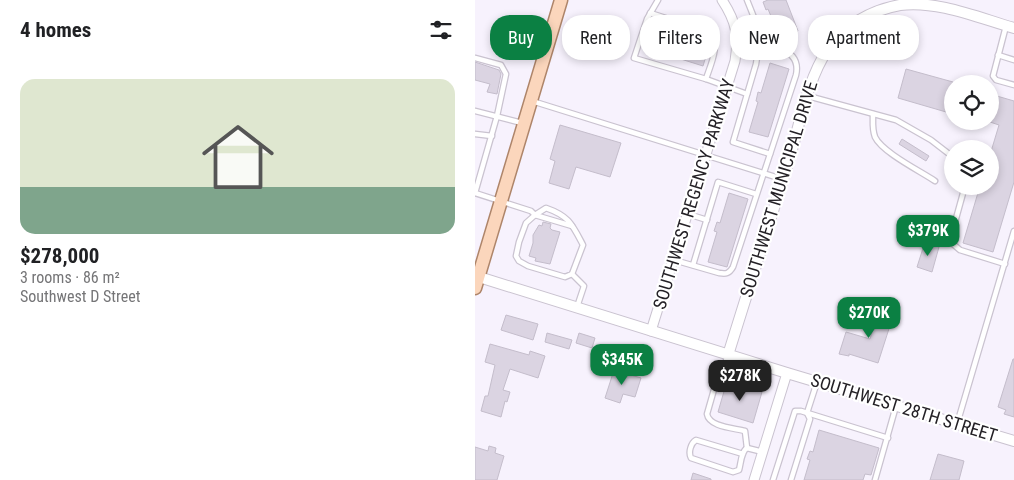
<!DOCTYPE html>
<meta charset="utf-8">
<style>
:root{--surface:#fff;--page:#f6f6f6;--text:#202124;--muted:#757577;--accent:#0b8043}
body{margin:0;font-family:"Roboto Condensed",sans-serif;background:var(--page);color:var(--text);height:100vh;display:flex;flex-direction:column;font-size:19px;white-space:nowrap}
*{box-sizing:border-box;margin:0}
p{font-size:16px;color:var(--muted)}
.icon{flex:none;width:28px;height:28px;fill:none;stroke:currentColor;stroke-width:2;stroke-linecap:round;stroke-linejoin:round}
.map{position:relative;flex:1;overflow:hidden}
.side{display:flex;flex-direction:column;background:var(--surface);width:475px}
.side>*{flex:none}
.banner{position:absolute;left:15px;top:15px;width:449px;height:45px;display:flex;gap:10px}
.buttons{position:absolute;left:469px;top:75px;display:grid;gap:10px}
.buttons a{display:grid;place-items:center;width:55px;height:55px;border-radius:50%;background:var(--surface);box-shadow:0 2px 8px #0003;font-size:25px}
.price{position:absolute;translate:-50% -42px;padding:0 11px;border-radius:10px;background:var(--accent);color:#fff;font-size:16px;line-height:32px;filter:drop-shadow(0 1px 2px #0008)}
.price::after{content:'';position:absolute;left:50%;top:30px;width:15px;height:11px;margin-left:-8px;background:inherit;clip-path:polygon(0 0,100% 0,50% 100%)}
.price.active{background:#222;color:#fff}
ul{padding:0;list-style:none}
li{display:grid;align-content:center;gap:10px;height:265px;padding:0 20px}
li span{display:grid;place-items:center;height:155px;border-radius:15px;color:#555}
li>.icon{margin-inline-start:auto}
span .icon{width:90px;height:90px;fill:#fffc;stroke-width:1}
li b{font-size:21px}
h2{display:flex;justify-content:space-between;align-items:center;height:60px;padding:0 20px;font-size:21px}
.tag{padding:0 18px;border-radius:20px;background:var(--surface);box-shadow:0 2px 8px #0003;font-size:18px;line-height:45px}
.tag.active{background:var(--accent);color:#fff}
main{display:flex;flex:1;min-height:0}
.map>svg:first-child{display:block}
.building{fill:#dbd4e2;stroke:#c4bdcb}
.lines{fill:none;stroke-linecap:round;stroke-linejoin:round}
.service-casing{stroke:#cac3d0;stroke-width:7}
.minor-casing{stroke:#cac3d0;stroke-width:11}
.tertiary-casing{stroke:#cac3d0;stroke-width:12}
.primary-casing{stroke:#ae856a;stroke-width:15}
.service{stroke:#fff;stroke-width:4.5}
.minor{stroke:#fff;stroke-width:9}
.tertiary{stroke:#fff;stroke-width:10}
.primary{stroke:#fbd6bc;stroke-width:12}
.labels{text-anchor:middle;stroke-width:4.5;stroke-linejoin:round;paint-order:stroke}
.street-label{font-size:18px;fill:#242126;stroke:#fff}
</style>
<main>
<section class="side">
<h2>4 homes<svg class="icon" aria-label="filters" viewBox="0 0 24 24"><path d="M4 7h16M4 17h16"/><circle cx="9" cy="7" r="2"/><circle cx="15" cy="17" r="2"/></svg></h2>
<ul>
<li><span style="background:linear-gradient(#dfe7d0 70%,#7fa58c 0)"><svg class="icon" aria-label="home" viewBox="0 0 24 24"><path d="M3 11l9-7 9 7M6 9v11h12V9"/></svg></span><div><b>$278,000</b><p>3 rooms · 86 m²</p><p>Southwest D Street</p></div></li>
</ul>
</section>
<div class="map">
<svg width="539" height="480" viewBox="0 0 539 480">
<rect width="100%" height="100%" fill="#f7f2fd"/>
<g class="building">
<path d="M293 0H311L323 31 305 38 293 9 291 10 288 2Z"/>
<path d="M180 30 203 37 204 34 212 37V40L234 46 228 66 174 49Z"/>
<path d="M0 62 24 70 26 74 22 94 12 92 15 84 0 80Z"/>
<path d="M295 63 314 69 293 137 274 132 283 102 281 101 283 92 286 93Z"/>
<path d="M431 69 478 82V114L423 98Z"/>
<path d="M515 94 539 101V182L518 252 488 243 505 186H515V155L524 125 515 122Z"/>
<path d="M85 125 146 143 135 177 101 167 94 189 74 183 80 161 75 159Z"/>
<path d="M427 139 454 156 451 161 424 144Z"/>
<path d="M254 193 273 199 252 267 233 262 242 232 239 231 242 222 245 223Z"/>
<path d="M68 222 76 224 75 228 77 230 85 232 75 264 60 261 61 258 54 256 58 243V235L64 225 67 226Z"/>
<path d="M450 242 464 247 457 272 442 267Z"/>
<path d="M404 308 419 313 403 363 374 354V356L364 354 371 332 395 339Z"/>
<path d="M31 315 63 324 58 340 26 330Z"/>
<path d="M72 333 97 340 94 349 70 342Z"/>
<path d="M104 333 120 338 117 348 101 343Z"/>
<path d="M15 344 54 355 55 351 70 356 63 378 35 369 28 390 35 392 32 402 30 401 26 417 6 411 10 396H13L20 365 10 362Z"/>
<path d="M538 359H539V417L529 414 531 410 523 407Z"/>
<path d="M139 370 166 378 160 397 148 394 145 403 130 398Z"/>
<path d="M252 381 287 392 278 423 243 412Z"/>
<path d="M344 430 404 448 396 475 390 474 388 480H329L335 460 332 459 335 451 338 452Z"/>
<path d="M14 446 21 448 20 453 29 456 22 480H0V447L13 451Z"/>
<path d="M463 454 489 461 484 480H455Z"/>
<path d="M218 473 236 479V480H216Z"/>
</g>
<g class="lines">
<g class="service-casing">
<g id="service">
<path d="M183 0 172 19 159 58 231 79 272 94"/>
<path d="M272 0 282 25 284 44 281 64 258 142 295 154"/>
<path d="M175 13 234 32C247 42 235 66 231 79"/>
<path d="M531 26 518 76 521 80 539 85"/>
<path d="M523 55 539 60"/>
<path d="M0 58 26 65 31 74 22 116 0 193"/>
<path d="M333 96 421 120 456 140 478 157"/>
<path d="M57 101 307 179"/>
<path d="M0 111 47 123"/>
<path d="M398 114C398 122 397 129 400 137 407 152 445 171 460 181"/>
<path d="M0 134 17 136"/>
<path d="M490 186 477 233 478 244 485 250 530 264"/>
<path d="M0 193 56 211 60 215 51 223 44 242 41 256 44 261 53 266 90 277 97 274 108 245C97 224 94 216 71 208L60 215"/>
<path d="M213 214 232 220"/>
<path d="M60 215 97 226"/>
<path d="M199 260 244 273C251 274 254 274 258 267L321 75C328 43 283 44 262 44"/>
<path d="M218 265 243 182 281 194"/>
<path d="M97 274 109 286 102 307"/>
<path d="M253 355 248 369 242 379 232 414C234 427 259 428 270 431L272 448"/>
<path d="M482 424 539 231"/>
<path d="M268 454 221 440C216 443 213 452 216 458L258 472 264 470C266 463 266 452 272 448L288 452"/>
<path d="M298 480 320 411H326L413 438"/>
<path d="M316 480 335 419 332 413 342 382"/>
<path d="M400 480 421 406"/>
</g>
</g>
<g class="minor-casing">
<g id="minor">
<path d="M176 331 260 61C264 36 261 21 247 0"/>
<path d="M279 480 312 373"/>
</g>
</g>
<g class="tertiary-casing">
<g id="tertiary">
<path d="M4 277 312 373 539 441"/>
<path d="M253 355C273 290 294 225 314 160 325 124 332 80 353 49 369 25 397 10 425 5 462 0 504 18 539 28"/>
</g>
</g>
<g class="primary-casing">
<path id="primary" d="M0 288 86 0"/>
</g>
<use href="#service" class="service"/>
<use href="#minor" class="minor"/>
<use href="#tertiary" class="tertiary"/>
<use href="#primary" class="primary"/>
</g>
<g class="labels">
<g class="street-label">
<text transform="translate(304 189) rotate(-73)" y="6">SOUTHWEST MUNICIPAL DRIVE</text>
<text transform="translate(219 194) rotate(-73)" y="6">SOUTHWEST REGENCY PARKWAY</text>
<text transform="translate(429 408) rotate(17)" y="6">SOUTHWEST 28TH STREET</text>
</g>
</g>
</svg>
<div class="buttons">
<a><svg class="icon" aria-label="locate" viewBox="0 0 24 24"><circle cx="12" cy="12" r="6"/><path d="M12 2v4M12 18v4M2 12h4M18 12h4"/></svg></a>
<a><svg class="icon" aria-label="layers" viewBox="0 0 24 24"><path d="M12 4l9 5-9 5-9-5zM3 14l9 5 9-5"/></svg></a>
</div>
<b class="price" style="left:453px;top:257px">$379K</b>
<b class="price" style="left:394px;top:339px">$270K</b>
<b class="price" style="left:147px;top:386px">$345K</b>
<b class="price active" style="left:265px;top:402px">$278K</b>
<div class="banner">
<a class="tag active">Buy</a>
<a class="tag">Rent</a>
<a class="tag">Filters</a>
<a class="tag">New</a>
<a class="tag">Apartment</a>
</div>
</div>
</main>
